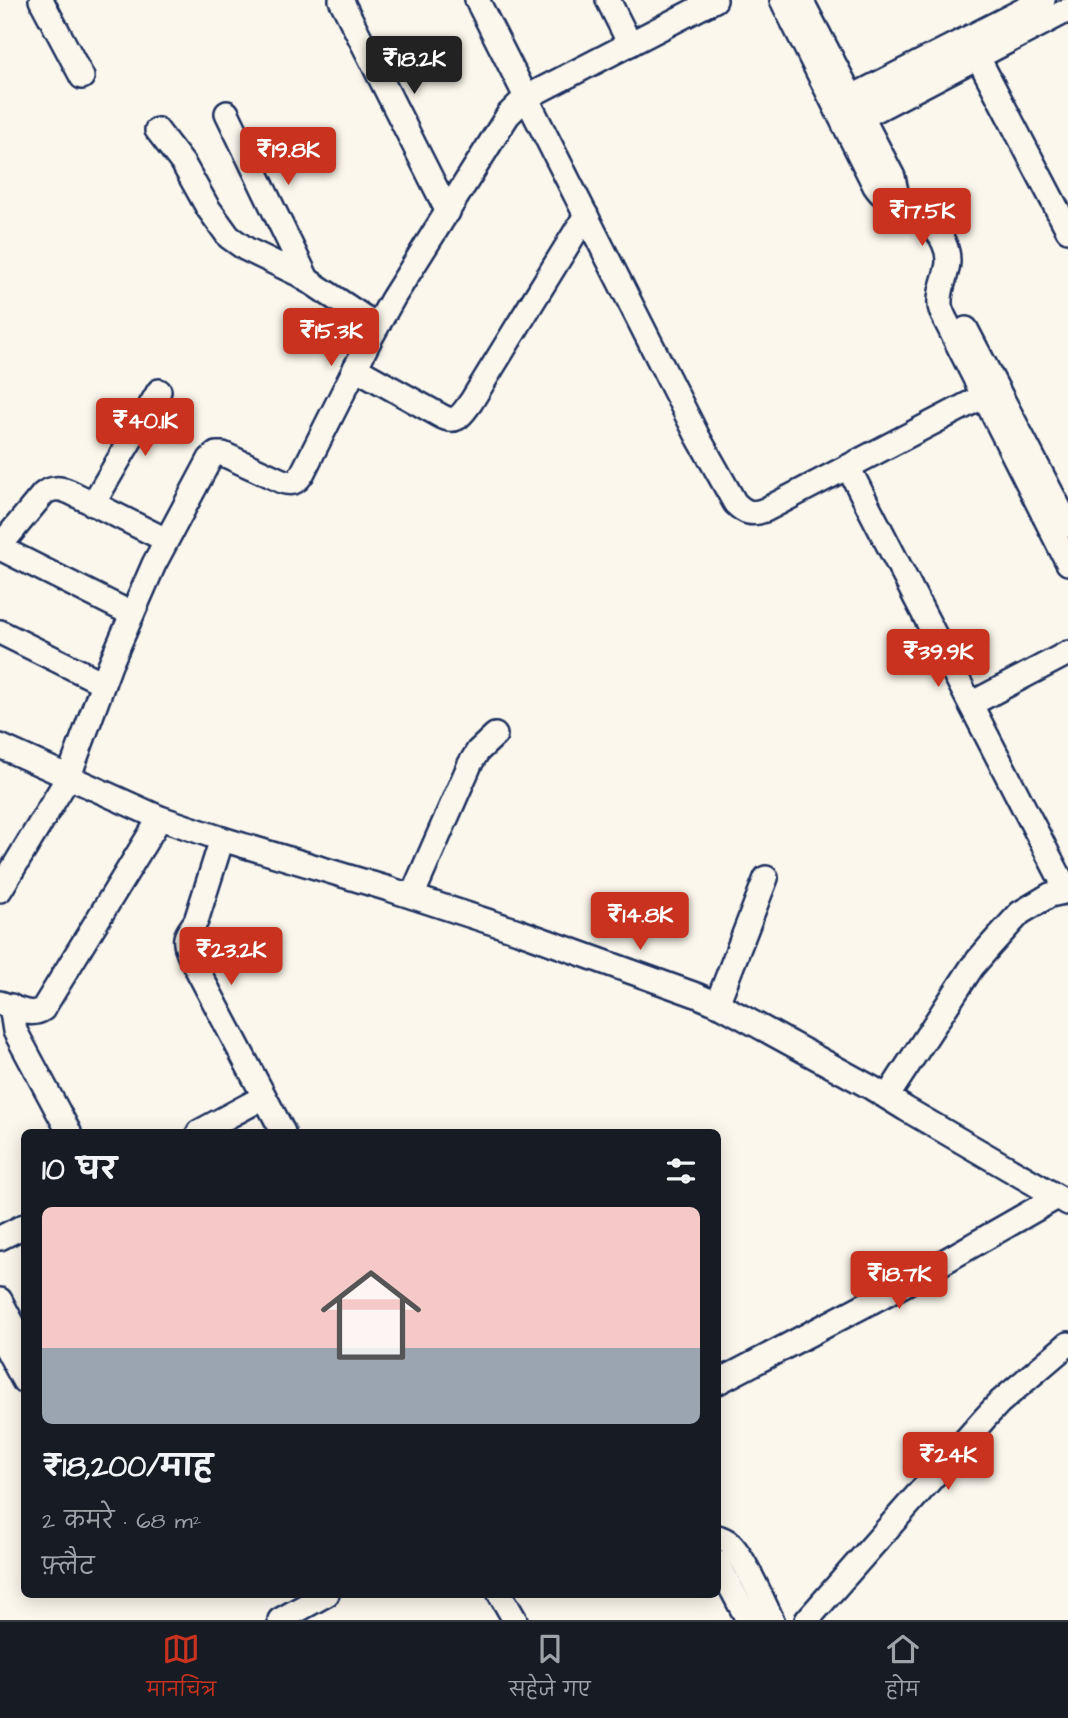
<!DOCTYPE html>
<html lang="hi">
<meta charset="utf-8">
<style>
:root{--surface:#171b24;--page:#242831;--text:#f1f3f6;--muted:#9ea1a6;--line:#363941;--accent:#c8321e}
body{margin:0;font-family:"Architects Daughter","Playpen Sans Deva",sans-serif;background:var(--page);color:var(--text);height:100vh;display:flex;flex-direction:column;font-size:26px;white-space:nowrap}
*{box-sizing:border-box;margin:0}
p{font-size:23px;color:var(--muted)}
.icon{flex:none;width:38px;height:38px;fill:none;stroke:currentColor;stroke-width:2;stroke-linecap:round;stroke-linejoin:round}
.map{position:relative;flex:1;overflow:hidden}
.side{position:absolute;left:21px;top:1129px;width:700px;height:469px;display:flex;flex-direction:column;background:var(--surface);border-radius:10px;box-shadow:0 4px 18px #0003}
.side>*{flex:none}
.price{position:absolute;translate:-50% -60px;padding:0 16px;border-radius:7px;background:var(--accent);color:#fff;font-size:23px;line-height:46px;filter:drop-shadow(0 2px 4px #0008)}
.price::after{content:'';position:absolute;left:50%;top:42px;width:21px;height:16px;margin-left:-10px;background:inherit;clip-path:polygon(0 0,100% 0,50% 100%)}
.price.active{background:#222;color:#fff}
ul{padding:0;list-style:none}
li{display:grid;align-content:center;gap:14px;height:371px;padding:0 21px}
li span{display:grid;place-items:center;height:217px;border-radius:10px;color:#555}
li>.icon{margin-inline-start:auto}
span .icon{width:126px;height:126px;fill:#fffc;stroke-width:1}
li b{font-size:30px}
h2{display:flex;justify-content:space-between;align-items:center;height:84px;padding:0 21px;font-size:30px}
.menu{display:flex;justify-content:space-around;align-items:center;height:98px;border-top:2px solid var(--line);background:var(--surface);font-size:19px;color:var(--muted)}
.menu a{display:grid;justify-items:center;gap:4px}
.menu .active{color:var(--accent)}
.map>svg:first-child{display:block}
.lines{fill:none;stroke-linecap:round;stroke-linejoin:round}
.minor-casing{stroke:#1b2f5e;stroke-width:28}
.minor{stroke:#fbf7ec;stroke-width:23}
</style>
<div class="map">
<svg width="1068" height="1620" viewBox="0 0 1068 1620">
<rect width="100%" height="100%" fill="#fbf7ec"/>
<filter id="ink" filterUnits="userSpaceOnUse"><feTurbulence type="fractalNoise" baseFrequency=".0143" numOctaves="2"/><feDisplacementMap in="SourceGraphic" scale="14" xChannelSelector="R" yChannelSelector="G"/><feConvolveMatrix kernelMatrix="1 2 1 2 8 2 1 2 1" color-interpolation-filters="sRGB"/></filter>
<g filter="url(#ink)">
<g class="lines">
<g class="minor-casing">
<g id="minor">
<path d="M41 0 82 77"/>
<path d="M341 0 448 212"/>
<path d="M477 0 698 437 735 503C745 513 752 515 765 510L982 397"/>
<path d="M608 0 630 44"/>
<path d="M782 0 875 186C892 212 931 212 944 243 955 267 940 279 940 301 939 308 943 315 946 321L1068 563"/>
<path d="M801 0 893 177 897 196 895 205"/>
<path d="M971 44 1068 230"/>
<path d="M836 107 852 97 1043 0"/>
<path d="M227 113 308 281"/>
<path d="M845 126 1068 10"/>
<path d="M157 130 184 165 208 208 229 237 246 249 300 275 377 326"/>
<path d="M966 329 1068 525"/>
<path d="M355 368 441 416C457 425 462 414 471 402L586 215"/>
<path d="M848 467 1067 891"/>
<path d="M93 504 159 391"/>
<path d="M0 546 43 494C52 487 60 488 70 492L166 540"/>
<path d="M0 548 132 614"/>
<path d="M0 632 103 683"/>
<path d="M971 704 1068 653"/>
<path d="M0 746 160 818 222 839 389 889 518 931 696 995 722 1006 872 1088 906 1109 1068 1203"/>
<path d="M222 839 196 921C187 935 182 936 189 954L283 1132"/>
<path d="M0 890 69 776 110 665 154 564 210 459 216 454H223L282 481C292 484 296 483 302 474L371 337 393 298 508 115 525 98 715 0"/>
<path d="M412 896 470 764 478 751 495 735"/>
<path d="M0 1003C14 1007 30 1018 43 1009L160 818"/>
<path d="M717 1004 766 878"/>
<path d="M11 1006 15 1031 69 1132"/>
<path d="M887 1097 972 967 991 945 1020 913 1050 895 1068 891"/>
<path d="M199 1132 264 1097"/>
<path d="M0 1238 24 1226"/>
<path d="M0 1300 24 1345"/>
<path d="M0 1336 24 1381"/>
<path d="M718 1382 905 1284 1057 1197"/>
<path d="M718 1537C719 1537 727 1541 728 1542 743 1553 763 1602 772 1620"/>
<path d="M718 1563 748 1620"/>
<path d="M500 1594 515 1620"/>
<path d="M280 1620 327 1594"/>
<path d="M807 1620 985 1418 1000 1402 1068 1344"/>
</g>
</g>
<use href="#minor" class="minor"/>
</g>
</g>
</svg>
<b class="price active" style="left:414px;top:96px">₹18.2K</b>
<b class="price" style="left:288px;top:187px">₹19.8K</b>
<b class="price" style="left:922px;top:248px">₹17.5K</b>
<b class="price" style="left:331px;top:368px">₹15.3K</b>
<b class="price" style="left:145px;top:458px">₹40.1K</b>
<b class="price" style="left:938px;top:689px">₹39.9K</b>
<b class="price" style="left:640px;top:952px">₹14.8K</b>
<b class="price" style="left:231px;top:987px">₹23.2K</b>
<b class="price" style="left:899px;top:1311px">₹18.7K</b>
<b class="price" style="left:948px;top:1492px">₹24K</b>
<section class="side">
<h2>10 घर<svg class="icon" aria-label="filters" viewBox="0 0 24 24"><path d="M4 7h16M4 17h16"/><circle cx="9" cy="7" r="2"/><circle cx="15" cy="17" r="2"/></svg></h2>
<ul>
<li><span style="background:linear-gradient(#f6c9c9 65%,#9aa5b1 0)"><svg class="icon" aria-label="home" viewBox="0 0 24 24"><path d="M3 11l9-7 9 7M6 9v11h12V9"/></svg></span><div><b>₹18,200/माह</b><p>2 कमरे · 68 m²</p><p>फ़्लैट</p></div></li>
</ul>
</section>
</div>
<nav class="menu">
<a class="active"><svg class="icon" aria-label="map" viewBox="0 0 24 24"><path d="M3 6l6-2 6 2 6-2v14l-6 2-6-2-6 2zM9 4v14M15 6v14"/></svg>मानचित्र</a>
<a><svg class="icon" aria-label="saved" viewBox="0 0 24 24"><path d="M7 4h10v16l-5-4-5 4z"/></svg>सहेजे गए</a>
<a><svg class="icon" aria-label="home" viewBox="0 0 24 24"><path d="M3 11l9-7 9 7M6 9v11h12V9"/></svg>होम</a>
</nav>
